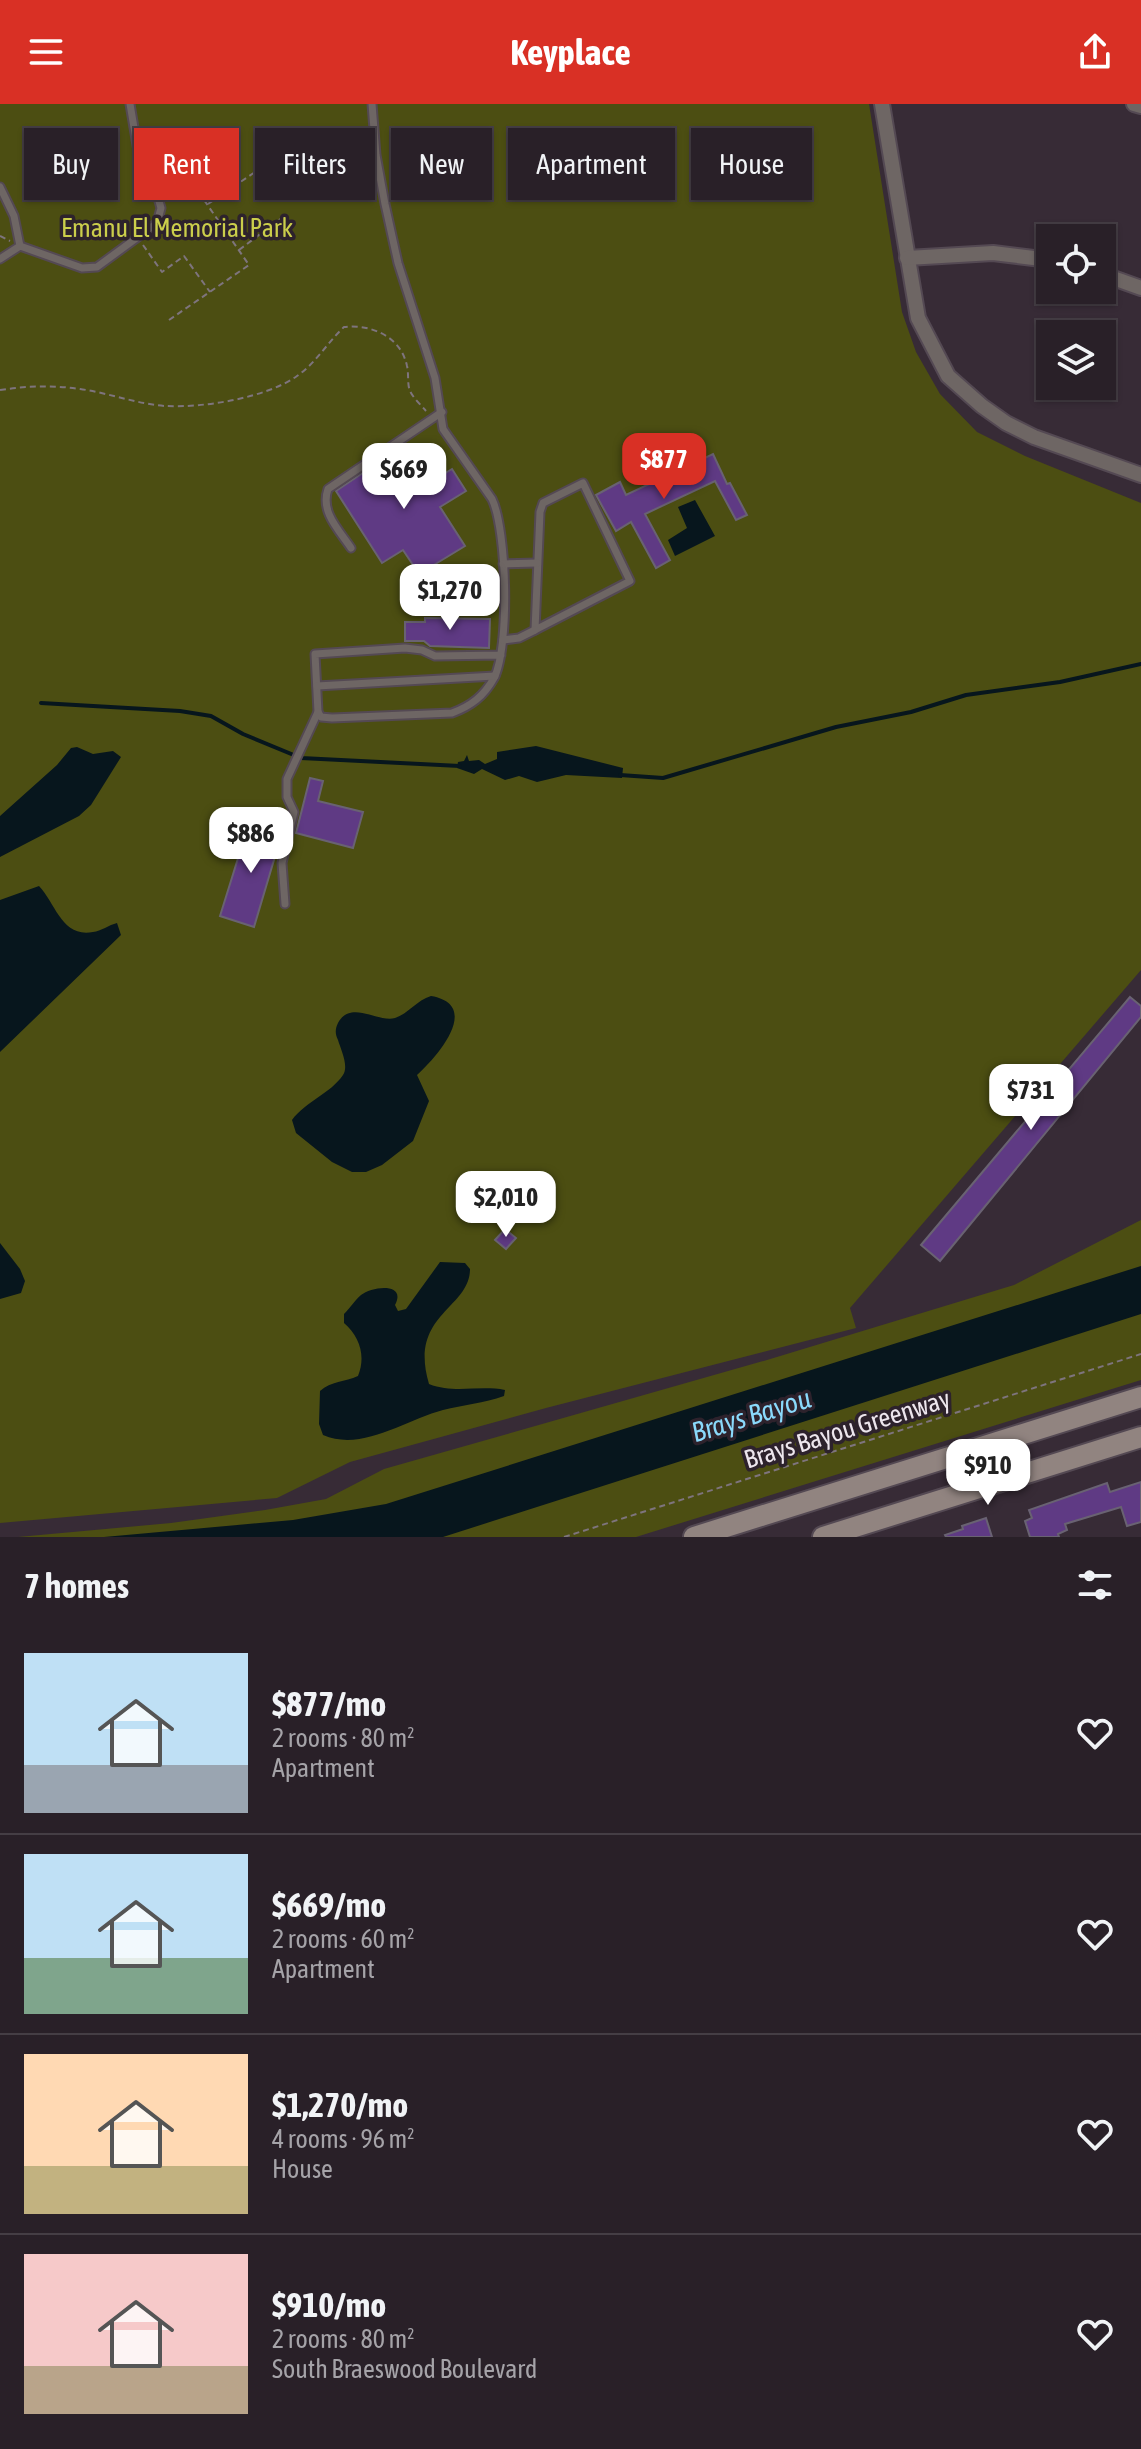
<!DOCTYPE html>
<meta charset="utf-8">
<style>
:root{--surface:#292028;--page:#312830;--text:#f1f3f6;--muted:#a5a3a8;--line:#453e45;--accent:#d93025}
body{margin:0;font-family:"Asap Condensed",sans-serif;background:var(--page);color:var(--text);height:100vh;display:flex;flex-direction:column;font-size:30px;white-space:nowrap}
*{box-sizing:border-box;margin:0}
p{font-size:26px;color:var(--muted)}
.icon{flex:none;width:44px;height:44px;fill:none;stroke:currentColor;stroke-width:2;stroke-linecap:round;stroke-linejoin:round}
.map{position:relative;height:1433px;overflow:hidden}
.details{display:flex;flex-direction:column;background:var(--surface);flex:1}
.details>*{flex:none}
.top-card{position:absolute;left:24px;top:24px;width:1094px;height:72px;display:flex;gap:16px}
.buttons{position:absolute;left:1036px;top:120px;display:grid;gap:16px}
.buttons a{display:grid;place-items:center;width:80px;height:80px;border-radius:0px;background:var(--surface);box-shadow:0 2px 6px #0004,0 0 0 2px var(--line);font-size:40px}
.price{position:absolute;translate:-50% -68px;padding:0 18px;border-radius:16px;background:#fff;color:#222;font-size:26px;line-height:52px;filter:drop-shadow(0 2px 4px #0008)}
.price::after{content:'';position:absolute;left:50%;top:48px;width:24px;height:18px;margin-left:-12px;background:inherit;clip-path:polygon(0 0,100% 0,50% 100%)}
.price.selected{background:var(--accent);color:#fff}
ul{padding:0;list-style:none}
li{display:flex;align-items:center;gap:24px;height:200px;padding:0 24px}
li+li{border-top:2px solid var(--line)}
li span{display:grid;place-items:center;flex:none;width:224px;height:160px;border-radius:0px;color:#555}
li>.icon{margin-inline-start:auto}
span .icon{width:96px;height:96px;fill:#fffc;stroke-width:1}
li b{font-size:34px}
h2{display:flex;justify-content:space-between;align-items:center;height:96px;padding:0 24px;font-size:34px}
.chip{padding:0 28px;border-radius:0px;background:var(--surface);box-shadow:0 2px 6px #0004,0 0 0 2px var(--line);font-size:28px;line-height:72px}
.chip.selected{background:var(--accent);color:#fff}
header{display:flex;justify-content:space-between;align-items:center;height:104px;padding:0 24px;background:var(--accent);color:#fff;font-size:36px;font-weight:700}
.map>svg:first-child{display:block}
.green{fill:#4c4e12}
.water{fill:#07161d}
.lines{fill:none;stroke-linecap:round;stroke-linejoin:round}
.stream{stroke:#07161d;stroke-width:4}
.building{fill:#5f3a84;stroke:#696272;stroke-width:2}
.service-casing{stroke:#544953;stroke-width:11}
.minor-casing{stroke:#544953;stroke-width:18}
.secondary-casing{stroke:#544953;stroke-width:24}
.path{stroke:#7e747d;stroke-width:2;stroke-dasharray:6 4;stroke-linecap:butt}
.service{stroke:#6e6664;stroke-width:7}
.minor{stroke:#6e6664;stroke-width:14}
.secondary{stroke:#918480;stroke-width:20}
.labels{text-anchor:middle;stroke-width:7;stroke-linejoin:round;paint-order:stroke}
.park-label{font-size:26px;fill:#cbce4b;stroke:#2d222c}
.street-label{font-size:26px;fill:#ede6ed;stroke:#2d222c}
.water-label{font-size:28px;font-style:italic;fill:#8ad9fb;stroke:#2d222c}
</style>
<header><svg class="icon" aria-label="menu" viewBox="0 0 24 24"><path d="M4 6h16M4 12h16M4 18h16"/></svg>Keyplace<svg class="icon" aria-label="share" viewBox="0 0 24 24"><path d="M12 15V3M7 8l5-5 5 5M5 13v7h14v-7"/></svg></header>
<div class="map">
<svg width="1141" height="1433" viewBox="0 0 1141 1433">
<rect width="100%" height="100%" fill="#372b36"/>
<g class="green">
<path d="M0 0H869L902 208 916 248 940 290 977 328 1025 352 1141 399V866L850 1204 856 1224 546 1304 350 1358 277 1394 0 1419Z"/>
<path d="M1141 1116V1276L636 1433H18L171 1419 265 1406 326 1395 384 1365 767 1256 1014 1181Z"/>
</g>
<g class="water">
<path d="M695 396 715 432 675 452 668 436 687 424 678 403Z"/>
<path d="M536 642 623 664 622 674 566 671 537 678 519 672 505 676 482 665 474 670 457 664 458 658 464 657 467 651 469 657 479 656 485 660 497 655V648Z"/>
<path d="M77 643 93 650 113 647 121 653 91 701 79 712 0 753V712L57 661 71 644Z"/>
<path d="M39 782C56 800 62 834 93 828 101 827 109 821 117 819L121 831 0 948V796Z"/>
<path d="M431 892C483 901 436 954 417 971L429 997 413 1037 382 1061 366 1068H352L332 1058 296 1029 292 1016C306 997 330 990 343 971 349 962 341 946 338 936 335 930 335 925 338 919 351 895 378 919 395 914 408 910 417 896 431 892Z"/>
<path d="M0 1139 20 1165 25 1177 21 1189 0 1195Z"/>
<path d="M440 1158 465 1159 470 1165C470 1205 408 1210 429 1280 454 1290 479 1281 505 1286L504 1292C484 1299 463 1301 443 1306 405 1316 362 1348 323 1331L319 1320 320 1287C331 1277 345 1278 358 1272 366 1252 360 1233 344 1219V1210C350 1204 355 1196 361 1191 372 1182 407 1178 395 1201L398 1207 406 1205Z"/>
<path d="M1141 1162V1210L443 1433H104L293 1416 386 1400Z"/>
</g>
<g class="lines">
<g class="stream">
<path d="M41 599 180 607 211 612 243 630 301 654 460 662"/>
<path d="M620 671 663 674 836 623 911 608 966 591 1060 578 1141 560"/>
</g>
</g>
<g class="building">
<path d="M403 342 427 380 452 365 466 387 440 403 465 442 419 470 403 446 382 459 336 387Z"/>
<path d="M713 350 727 380 730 379 747 411 736 416 715 377 645 410 670 456 656 464 631 418 616 427 596 391 620 378 626 391Z"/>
<path d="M425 514 490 515 489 544 430 542 424 537H405V518H425Z"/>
<path d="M310 674 323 677 318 697 363 708 353 744 296 729Z"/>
<path d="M249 719 282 729 254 823 220 812Z"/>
<path d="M1130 893 1141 902V913L940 1157 921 1141Z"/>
<path d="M505 1125 516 1134 506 1145 495 1136Z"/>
<path d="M1141 1378V1418L1127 1422 1121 1403 1065 1420 1067 1426 1058 1430 1059 1433H1030L1025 1417 1032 1414 1029 1406 1107 1379 1110 1388Z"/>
<path d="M986 1414 992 1433H946L945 1431 963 1425 962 1422Z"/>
</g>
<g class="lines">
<g class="service-casing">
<g id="service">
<path d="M372 0 376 51 385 100 398 159 435 274 443 325 492 395C507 426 510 543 494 574 484 592 471 602 452 609L332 614 321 613 318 608 315 550 405 544 422 546 435 552 501 551"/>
<path d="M0 83 14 112 20 142"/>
<path d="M0 155 20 142 82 164 97 163 157 119 161 104 154 80 139 53 130 0"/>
<path d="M583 379 630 477 535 526 540 408 543 399Z"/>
<path d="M351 444C339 426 320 408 328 385L442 308"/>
<path d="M503 460 537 459"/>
<path d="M503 536 519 534 535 526"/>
<path d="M317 582 495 572"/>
<path d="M285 800 282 759 294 708 287 693V675L318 608"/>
</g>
</g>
<g class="minor-casing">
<g id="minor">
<path d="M882 0 918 214 948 272 982 302 1006 319 1034 333 1141 371"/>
<path d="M1134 0 1141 2"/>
<path d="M907 154 993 149 1050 156"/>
<path d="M1102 170 1141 184"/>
</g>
</g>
<g class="secondary-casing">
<g id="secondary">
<path d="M694 1433 1141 1293"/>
<path d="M823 1433 1141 1333"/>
</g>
</g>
<g class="path">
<path d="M208 100 261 64"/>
<path d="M0 132 10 137"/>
<path d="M143 141 162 168 184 152 210 188"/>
<path d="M239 146 283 113"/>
<path d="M169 216 249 161 193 80 170 95"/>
<path d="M0 286C26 282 53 281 80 285 109 289 137 300 165 302 203 304 266 294 297 272 316 259 327 239 344 223 372 220 401 233 407 262 409 270 407 280 410 287 414 295 421 301 426 307"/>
<path d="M564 1433 1141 1250"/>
</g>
<use href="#service" class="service"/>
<use href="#minor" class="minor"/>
<use href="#secondary" class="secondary"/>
</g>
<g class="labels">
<g class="park-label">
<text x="177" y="133">Emanu El Memorial Park</text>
</g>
<g class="street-label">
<text transform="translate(847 1325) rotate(-17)" y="9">Brays Bayou Greenway</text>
</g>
<g class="water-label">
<text transform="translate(751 1311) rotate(-17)" y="10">Brays Bayou</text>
</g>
</g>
</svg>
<div class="buttons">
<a><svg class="icon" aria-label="locate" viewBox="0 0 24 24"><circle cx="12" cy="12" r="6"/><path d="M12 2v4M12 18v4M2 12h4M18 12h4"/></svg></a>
<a><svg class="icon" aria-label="layers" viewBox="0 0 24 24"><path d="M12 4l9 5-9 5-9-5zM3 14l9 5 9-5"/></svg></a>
</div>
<b class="price selected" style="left:664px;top:397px">$877</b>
<b class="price" style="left:404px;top:407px">$669</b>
<b class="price" style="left:450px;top:528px">$1,270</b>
<b class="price" style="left:251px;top:771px">$886</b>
<b class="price" style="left:1031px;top:1028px">$731</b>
<b class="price" style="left:506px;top:1135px">$2,010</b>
<b class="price" style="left:988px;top:1403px">$910</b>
<div class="top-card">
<a class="chip">Buy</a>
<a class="chip selected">Rent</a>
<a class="chip">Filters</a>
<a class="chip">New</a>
<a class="chip">Apartment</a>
<a class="chip">House</a>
</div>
</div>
<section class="details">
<h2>7 homes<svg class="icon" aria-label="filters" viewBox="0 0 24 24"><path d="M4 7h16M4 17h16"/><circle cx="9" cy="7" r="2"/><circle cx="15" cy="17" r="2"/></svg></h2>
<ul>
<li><span style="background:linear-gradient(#bfe0f5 70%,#9aa5b1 0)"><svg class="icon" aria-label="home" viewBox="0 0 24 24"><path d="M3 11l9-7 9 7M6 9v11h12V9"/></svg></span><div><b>$877/mo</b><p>2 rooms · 80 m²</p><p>Apartment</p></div><svg class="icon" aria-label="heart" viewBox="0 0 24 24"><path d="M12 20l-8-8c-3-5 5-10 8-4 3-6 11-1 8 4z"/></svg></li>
<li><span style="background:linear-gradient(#bfe0f5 65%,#7fa58c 0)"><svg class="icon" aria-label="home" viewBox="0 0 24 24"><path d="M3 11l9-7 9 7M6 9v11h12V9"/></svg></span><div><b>$669/mo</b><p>2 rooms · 60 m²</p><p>Apartment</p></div><svg class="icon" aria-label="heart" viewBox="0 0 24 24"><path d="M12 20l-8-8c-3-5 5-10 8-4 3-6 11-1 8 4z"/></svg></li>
<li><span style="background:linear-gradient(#ffd9b3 70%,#c2b280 0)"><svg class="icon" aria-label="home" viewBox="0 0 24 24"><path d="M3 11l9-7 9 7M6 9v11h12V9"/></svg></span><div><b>$1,270/mo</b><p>4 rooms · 96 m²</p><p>House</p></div><svg class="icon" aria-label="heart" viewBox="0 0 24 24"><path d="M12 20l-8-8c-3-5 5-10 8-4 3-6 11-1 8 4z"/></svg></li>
<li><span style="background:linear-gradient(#f6c9c9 70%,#b9a48a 0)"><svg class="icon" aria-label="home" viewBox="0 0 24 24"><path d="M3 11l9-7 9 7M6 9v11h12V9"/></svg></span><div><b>$910/mo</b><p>2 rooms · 80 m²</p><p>South Braeswood Boulevard</p></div><svg class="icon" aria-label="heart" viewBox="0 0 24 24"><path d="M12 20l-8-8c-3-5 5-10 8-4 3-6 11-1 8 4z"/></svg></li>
</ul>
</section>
